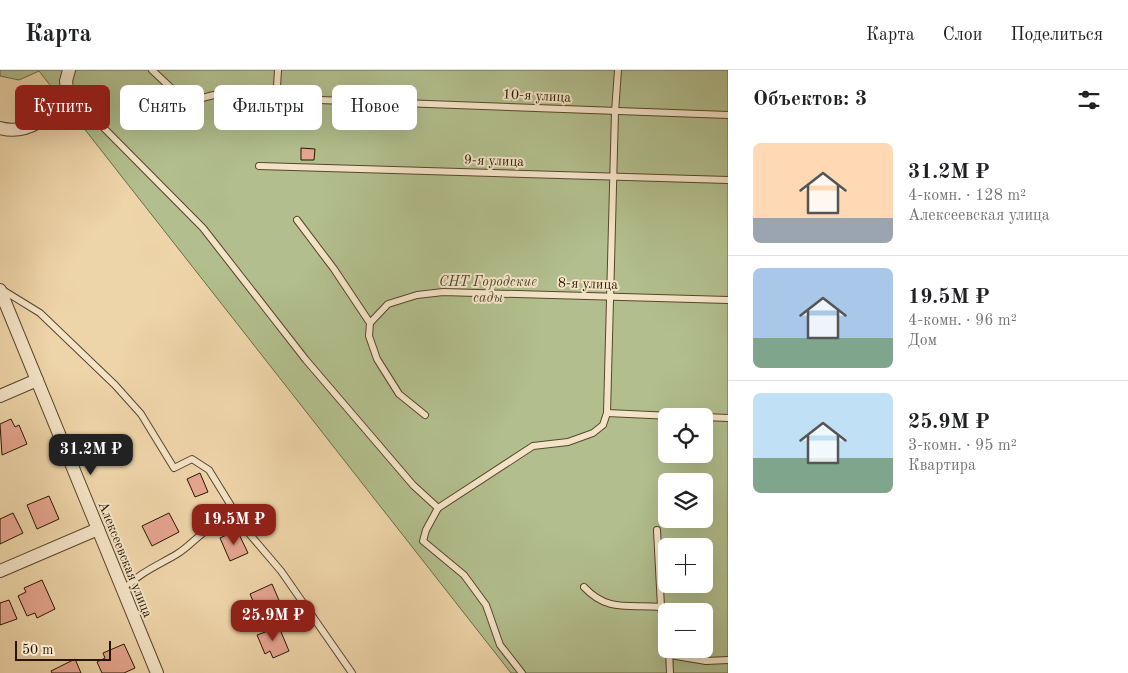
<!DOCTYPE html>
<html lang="ru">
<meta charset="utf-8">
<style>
:root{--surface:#fff;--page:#f6f6f6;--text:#202124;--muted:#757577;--line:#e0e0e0;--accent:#8f2418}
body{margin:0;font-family:"Old Standard TT",serif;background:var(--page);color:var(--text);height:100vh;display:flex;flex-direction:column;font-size:19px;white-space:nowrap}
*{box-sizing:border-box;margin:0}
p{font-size:16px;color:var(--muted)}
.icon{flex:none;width:28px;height:28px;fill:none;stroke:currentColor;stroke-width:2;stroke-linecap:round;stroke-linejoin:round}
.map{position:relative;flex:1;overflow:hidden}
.drawer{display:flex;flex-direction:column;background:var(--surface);width:400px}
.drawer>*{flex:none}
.hud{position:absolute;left:15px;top:15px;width:475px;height:45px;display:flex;gap:10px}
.tools{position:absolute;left:658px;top:338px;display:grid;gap:10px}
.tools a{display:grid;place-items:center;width:55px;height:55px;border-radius:8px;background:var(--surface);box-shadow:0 5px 20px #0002;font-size:25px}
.scale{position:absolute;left:15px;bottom:12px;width:96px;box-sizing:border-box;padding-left:5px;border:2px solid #281500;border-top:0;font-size:14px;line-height:18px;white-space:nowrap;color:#281500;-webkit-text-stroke:4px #f4e4c7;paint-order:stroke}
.price{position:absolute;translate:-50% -42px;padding:0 11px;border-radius:10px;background:var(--accent);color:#fff;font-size:16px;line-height:32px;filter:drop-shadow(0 1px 2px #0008)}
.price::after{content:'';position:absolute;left:50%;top:30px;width:15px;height:11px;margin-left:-8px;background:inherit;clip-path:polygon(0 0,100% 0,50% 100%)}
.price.active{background:#222;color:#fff}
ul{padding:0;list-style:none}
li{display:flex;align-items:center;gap:15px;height:125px;padding:0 25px}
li+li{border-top:1px solid var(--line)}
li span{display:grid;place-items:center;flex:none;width:140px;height:100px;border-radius:8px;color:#555}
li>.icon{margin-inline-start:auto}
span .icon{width:60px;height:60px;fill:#fffc;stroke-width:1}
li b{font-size:21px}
h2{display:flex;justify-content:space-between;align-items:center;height:60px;padding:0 25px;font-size:21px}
.tag{padding:0 18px;border-radius:8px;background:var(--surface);box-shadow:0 5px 20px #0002;font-size:18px;line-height:45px}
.tag.active{background:var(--accent);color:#fff}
header{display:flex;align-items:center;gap:30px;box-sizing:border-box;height:70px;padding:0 25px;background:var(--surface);border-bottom:1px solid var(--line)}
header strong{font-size:24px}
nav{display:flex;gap:28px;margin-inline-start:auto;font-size:18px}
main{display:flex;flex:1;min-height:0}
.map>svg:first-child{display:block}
.green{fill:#b2be8d;stroke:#6d6a46;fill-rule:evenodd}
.building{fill:#e6a590;stroke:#281500}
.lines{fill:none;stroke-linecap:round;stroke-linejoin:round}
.lane-casing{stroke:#5a452a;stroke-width:8}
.street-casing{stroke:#5a452a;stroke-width:14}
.lane{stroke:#f4e4c7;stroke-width:6}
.street{stroke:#f4e4c7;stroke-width:12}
.labels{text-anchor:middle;stroke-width:4;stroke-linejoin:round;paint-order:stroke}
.street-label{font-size:14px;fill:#281500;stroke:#f4e4c7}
.park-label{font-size:14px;font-style:italic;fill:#51482a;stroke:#f4e4c7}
</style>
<header>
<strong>Карта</strong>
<nav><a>Карта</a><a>Слои</a><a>Поделиться</a></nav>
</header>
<main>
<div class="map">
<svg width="728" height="603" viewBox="0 0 728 603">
<rect width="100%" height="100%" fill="#eed5a9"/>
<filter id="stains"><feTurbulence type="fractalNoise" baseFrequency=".004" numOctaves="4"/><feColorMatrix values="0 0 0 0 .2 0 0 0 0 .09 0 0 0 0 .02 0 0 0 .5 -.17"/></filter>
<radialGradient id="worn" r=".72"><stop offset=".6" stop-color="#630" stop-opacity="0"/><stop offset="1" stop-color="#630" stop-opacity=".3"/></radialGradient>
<path class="green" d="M0 0H728V603H511L39 1 19 10 0 6ZM666 346H704V384H666ZM666 411H704V449H666ZM666 476H704V514H666ZM666 541H704V579H666Z"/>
<g class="building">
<path d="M301 78 315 79 314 90H301Z"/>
<path d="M11 349 15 357 19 355 27 374 2 385 0 354Z"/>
<path d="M200 403 208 422 195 427 187 409Z"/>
<path d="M49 426 59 449 37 459 27 435Z"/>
<path d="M13 443 23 463 0 474V449Z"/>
<path d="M169 443 179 462 152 476 142 456Z"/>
<path d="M237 460 248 483 230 491 220 468Z"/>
<path d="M42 510 55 539 37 548 35 543 27 546 18 526 26 522 24 518Z"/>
<path d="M272 514 281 535 255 547 252 539 256 538 250 524Z"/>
<path d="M9 530 17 549 0 555V533Z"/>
<path d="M279 557 289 581 273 588 270 581 265 584 257 565Z"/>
<path d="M124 574 135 598 124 603H102L97 592 105 588 103 583Z"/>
<path d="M75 589 81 603H52L51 601Z"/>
</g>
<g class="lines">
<g class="lane-casing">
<g id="lane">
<path d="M152 0 186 32 218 24 242 27 260 23 281 26"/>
<path d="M278 0 277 17 281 26 292 29 728 45"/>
<path d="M68 27 89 43 203 158 306 290 413 415 438 438 426 460 423 471 464 505 486 535 500 575 522 603"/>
<path d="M259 96 728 110"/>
<path d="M297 150 334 199 370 253"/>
<path d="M1 219 40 243 115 315 141 344 174 398 192 389 209 400 246 460 281 501 352 603"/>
<path d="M607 343 672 346"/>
<path d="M425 345 399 324 377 289 369 266 370 253 388 234 417 225 443 222 728 230"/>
<path d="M704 347 728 348"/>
<path d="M438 438 533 376 568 372 593 363 603 355 607 343 615 42 618 0"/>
<path d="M657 460 661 537"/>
<path d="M584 517C608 543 630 534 661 537L666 566"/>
<path d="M123 521C138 503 157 496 177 484 198 472 214 440 243 458"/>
<path d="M669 579 670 603"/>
<path d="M670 585 706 591 728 590"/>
</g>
</g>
<g class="street-casing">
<g id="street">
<path d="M0 58C27 66 51 46 68 27L66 11 69 0"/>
<path d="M0 220 157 603"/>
<path d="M0 326 37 310"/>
<path d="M0 501 98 459"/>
</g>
</g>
<use href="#lane" class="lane"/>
<use href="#street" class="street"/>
</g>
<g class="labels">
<g class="street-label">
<text transform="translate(537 25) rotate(3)" y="5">10-я улица</text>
<text transform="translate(494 90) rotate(2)" y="5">9-я улица</text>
<text transform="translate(588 213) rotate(2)" y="5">8-я улица</text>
<text transform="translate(126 489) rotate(68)" y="5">Алексеевская улица</text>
</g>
<g class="park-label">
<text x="488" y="216">СНТ Городские<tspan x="488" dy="16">сады</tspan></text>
</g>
</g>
<rect width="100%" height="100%" filter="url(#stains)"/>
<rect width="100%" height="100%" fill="url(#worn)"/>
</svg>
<div class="tools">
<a><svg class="icon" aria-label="locate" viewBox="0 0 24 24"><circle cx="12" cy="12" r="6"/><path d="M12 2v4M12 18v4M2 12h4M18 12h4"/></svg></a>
<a><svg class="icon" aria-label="layers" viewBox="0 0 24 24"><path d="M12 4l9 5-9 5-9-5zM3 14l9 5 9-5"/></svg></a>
<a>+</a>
<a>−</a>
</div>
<div class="scale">50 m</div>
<b class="price active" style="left:91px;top:406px">31.2M ₽</b>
<b class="price" style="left:234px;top:476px">19.5M ₽</b>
<b class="price" style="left:273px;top:572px">25.9M ₽</b>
<div class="hud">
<a class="tag active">Купить</a>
<a class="tag">Снять</a>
<a class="tag">Фильтры</a>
<a class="tag">Новое</a>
</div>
</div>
<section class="drawer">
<h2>Объектов: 3<svg class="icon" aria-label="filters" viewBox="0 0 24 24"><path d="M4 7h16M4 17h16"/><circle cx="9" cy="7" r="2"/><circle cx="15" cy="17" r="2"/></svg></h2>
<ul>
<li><span style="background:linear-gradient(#ffd9b3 75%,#9aa5b1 0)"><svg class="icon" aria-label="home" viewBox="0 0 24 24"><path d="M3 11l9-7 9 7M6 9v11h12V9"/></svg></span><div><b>31.2M ₽</b><p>4-комн. · 128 m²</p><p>Алексеевская улица</p></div></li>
<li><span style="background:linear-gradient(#a9c7e8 70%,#7fa58c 0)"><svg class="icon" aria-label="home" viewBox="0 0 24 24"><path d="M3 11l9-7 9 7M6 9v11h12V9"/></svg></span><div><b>19.5M ₽</b><p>4-комн. · 96 m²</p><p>Дом</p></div></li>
<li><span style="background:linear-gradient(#bfe0f5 65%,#7fa58c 0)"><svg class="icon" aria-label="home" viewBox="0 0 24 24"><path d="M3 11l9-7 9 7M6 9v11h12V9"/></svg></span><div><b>25.9M ₽</b><p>3-комн. · 95 m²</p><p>Квартира</p></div></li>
</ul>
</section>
</main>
